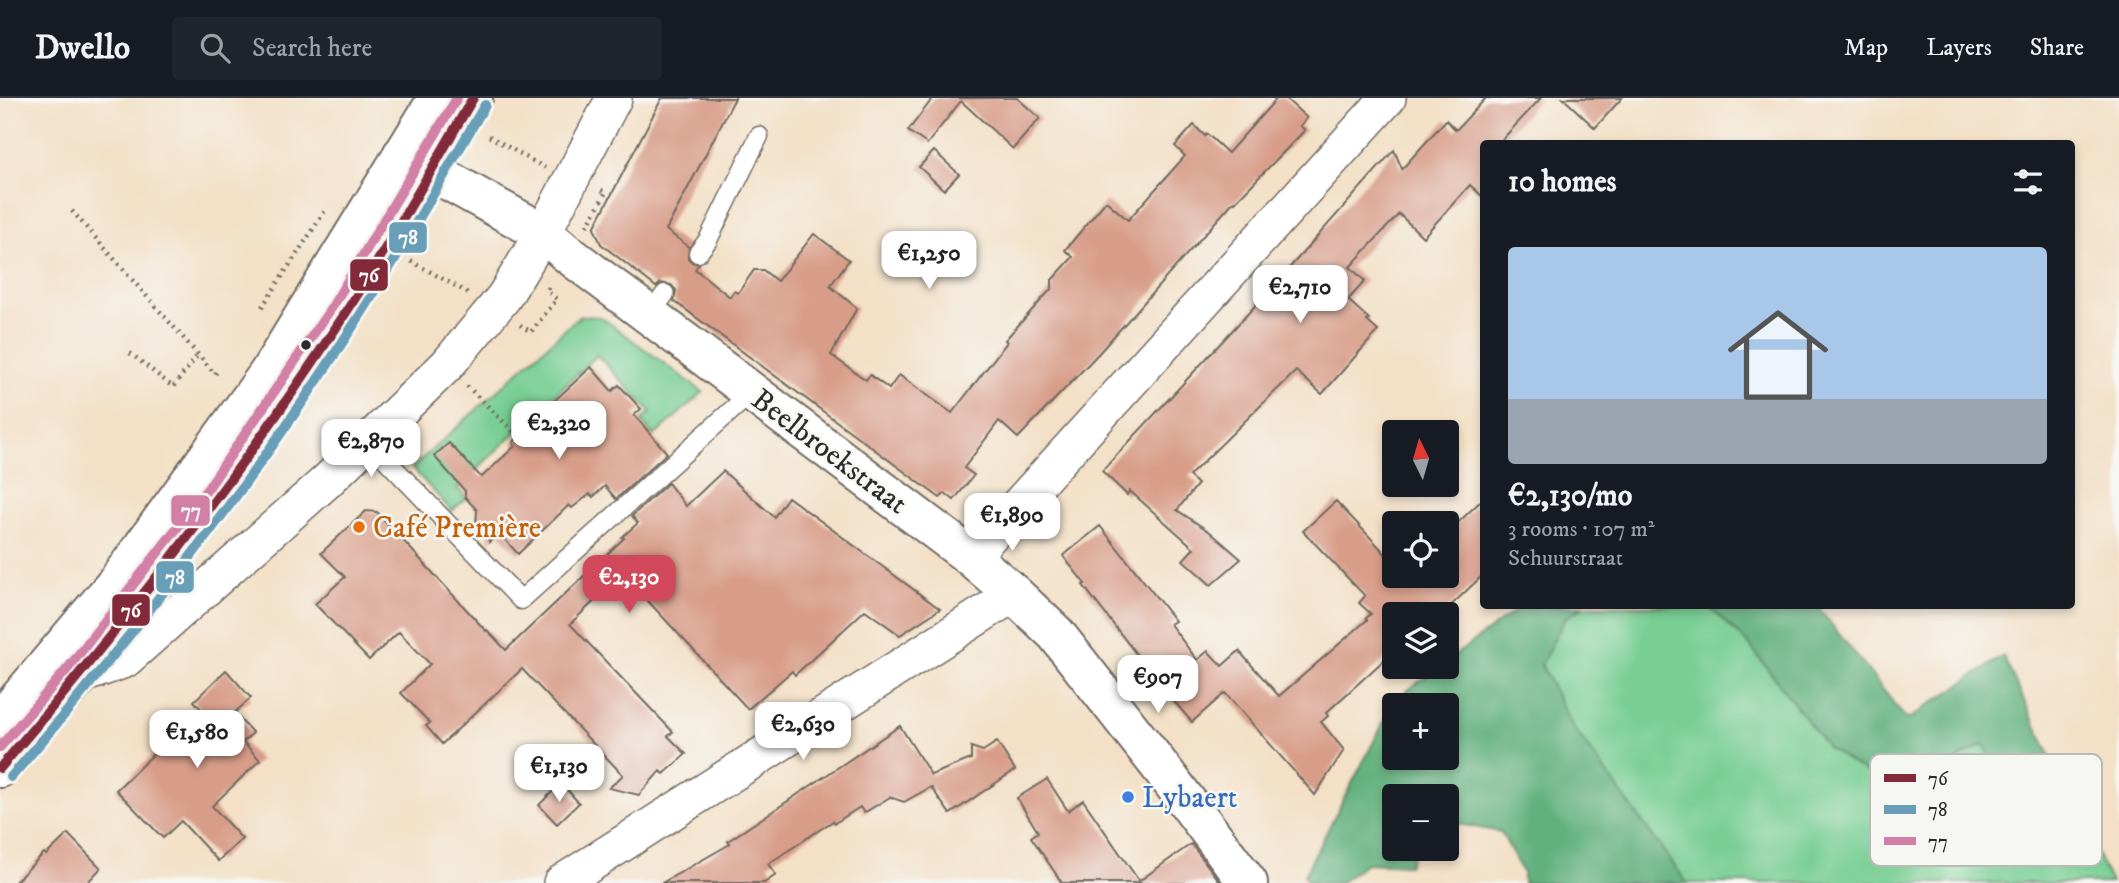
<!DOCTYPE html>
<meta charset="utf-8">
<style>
:root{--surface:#171b24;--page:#20242c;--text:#f1f3f6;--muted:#9ea1a6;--line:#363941;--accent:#d1495b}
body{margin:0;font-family:"IM FELL DW Pica",serif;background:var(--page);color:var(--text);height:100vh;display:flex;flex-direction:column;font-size:26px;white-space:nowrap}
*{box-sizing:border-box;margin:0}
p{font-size:23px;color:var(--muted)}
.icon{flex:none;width:38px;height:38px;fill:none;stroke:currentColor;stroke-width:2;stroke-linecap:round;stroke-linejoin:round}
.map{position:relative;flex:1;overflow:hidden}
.drawer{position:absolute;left:1480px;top:42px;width:595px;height:469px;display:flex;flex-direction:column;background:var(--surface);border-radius:7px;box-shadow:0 4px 10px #0003}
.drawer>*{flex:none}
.needle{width:46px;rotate:355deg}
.buttons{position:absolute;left:1382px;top:322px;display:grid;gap:14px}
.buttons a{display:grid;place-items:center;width:77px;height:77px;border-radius:7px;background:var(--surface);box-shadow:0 4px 10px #0003;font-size:35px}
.price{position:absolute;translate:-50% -60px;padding:0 16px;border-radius:14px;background:#fff;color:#222;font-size:23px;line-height:46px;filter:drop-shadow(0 2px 4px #0008)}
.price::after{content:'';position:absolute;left:50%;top:42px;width:21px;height:16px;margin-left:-10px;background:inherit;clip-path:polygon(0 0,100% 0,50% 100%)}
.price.selected{background:var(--accent);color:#fff}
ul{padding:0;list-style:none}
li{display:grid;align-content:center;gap:14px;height:371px;padding:0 28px}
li+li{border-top:2px solid var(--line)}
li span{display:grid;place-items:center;height:217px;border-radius:7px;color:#555}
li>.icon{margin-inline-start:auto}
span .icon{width:126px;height:126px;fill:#fffc;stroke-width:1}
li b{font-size:30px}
h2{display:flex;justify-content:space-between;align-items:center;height:84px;padding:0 28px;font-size:30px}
header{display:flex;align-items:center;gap:42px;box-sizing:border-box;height:98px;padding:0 35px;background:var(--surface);border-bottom:2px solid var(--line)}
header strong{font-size:33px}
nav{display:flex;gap:38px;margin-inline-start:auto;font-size:24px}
.search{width:490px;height:63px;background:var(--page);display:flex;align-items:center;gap:18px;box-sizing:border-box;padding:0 24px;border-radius:7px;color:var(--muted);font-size:26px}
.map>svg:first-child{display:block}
.green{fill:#78ce93;stroke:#527c5f;stroke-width:2}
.forest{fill:#62b17d;stroke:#466e54;stroke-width:2;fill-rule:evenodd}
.building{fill:#d89d89}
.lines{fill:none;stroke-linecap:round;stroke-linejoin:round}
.service-casing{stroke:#716a61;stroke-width:21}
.minor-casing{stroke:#716a61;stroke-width:38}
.tertiary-casing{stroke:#716a61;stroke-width:42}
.primary-casing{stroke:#716a61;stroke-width:42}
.path{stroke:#716a61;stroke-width:4.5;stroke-dasharray:2 5;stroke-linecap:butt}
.service{stroke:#fff;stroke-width:18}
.minor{stroke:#fff;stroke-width:35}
.tertiary{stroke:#fff;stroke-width:38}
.primary{stroke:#fff;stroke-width:38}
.bus-1-casing{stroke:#f6f6f2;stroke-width:16}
.bus-2-casing{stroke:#f6f6f2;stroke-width:16}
.bus-3-casing{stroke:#f6f6f2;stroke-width:16}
.bus-1{stroke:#822a3a;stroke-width:10}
.bus-2{stroke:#699eb8;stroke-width:10}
.bus-3{stroke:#d280a6;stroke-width:10}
.bus-dot{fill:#2b2b2b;stroke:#f6f6f2;stroke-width:2.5}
.food-dot{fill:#e8710a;stroke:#f6f6f2;stroke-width:2.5}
.shop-dot{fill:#3f7fe0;stroke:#f6f6f2;stroke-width:2.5}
.labels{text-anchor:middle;stroke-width:5;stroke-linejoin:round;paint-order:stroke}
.street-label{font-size:30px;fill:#2b2b2b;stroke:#f6f6f2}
.food-label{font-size:30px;fill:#c56008;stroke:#f6f6f2;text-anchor:start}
.shop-label{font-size:30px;fill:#366cbe;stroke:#f6f6f2;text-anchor:start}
.key{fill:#f6f6f2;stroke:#b9b9b6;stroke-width:2}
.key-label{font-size:19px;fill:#2b2b2b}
.line-badge{stroke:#f6f6f2;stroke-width:2.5}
.badge-label{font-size:19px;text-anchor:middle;font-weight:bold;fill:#fff}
</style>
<header>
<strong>Dwello</strong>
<div class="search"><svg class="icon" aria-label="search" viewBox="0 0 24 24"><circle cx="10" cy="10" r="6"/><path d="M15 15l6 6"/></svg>Search here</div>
<nav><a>Map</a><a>Layers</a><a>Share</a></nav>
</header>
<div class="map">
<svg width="2119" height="785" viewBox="0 0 2119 785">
<rect width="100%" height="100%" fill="#f6f6f2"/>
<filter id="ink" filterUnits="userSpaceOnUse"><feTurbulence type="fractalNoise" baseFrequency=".0143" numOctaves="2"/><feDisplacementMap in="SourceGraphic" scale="14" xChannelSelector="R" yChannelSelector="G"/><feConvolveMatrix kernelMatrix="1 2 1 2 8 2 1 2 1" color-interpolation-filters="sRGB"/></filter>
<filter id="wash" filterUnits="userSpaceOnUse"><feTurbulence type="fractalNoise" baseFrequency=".00686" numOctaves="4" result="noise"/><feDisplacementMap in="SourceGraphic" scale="28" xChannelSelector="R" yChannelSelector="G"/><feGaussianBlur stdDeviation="1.57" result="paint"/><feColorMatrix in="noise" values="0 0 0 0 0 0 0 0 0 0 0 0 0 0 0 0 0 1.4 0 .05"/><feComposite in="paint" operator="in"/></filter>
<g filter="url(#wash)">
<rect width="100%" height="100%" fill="#f3e0c6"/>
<g class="green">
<path d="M580 218 601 219 703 294 654 338 641 323 651 314 597 257 457 390 466 400 452 413 412 370Z"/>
<path d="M1584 508H1708L1748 545 1828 650 1905 691 1984 646 2012 699 2033 730 2073 706 2111 785H1687L1572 628 1541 566 1565 520Z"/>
</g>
<g class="forest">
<path d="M1522 508H1584L1565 520 1541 567 1572 628 1687 785H1523V775L1501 734 1447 724V698H1395V751H1415L1409 767 1366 765 1340 785H1308L1304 777 1396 601 1439 569H1447V563ZM1395 607H1447V660H1395Z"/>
<path d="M1708 508H1817L1907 622 2003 558 2073 706 2033 730 2012 699 1984 646 1905 691 1877 681 1828 650 1748 545Z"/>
</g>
<g id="blocks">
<g class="building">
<path d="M662 0H735L666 132 689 149 688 160 692 164 699 166 695 171 730 199 734 193 738 195 754 172H763L777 183 814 136 849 162 830 188 857 210 831 257 866 282 870 277 889 291 899 277 952 315 1007 244 1005 242 1052 190V182L1073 159 1065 152 1106 103 1128 122 1185 58 1175 48 1194 27 1205 38 1207 36 1228 55 1277 0H1285L1307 20 1300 28 1305 32 1235 104 1234 103 1099 255 1018 340 999 323 964 370 974 377 954 402 945 395 940 400 674 203 676 192 671 187 661 185 656 189 601 146 594 130Z"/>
<path d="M933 0H1017L1040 20 1013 51 961 3 927 46 908 33Z"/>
<path d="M1486 0H1541L1498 46H1484V100L1470 87 1423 139 1399 116 1350 169 1365 183 1348 202 1369 221 1367 223 1378 233 1322 296 1296 273 1189 378 1198 386 1177 412 1210 434 1241 461 1211 487 1183 462 1194 450 1130 393 1127 397 1102 373 1267 195 1394 52 1402 71 1446 22 1456 32Z"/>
<path d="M1563 0H1622L1595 30Z"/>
<path d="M934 53 959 76 944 92 919 69Z"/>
<path d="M591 269 612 293 619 287 641 311 634 317 667 355 616 401 605 388 593 399 590 396 572 410 569 407 518 456 499 435 489 444 488 427 476 428 477 412 465 399V393L434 358 449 345 481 379 483 378 515 348 513 344 529 330 527 328Z"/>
<path d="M723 373 774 419 788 399 940 511 900 537 865 512 795 577 792 573 748 611 623 476 570 526 673 634 668 638 686 656 664 676 660 673 639 697 609 690 623 677 522 571 442 646 426 628 430 625 401 595 430 566 399 534 369 562 315 506 345 479 321 455 366 413 377 414 486 533 487 532 506 552 624 440 622 439 638 425 632 418 668 385 686 408Z"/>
<path d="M1484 400V476L1442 516H1395V552L1326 615 1328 618 1321 624 1344 652 1315 697 1225 595 1192 624 1164 592 1083 487 1085 486 1063 458 1100 428 1175 523 1170 526 1197 562 1208 553 1222 568 1239 553 1279 598 1367 522 1366 520 1371 516 1359 505 1365 498 1303 433 1336 403 1395 466V478H1447V435Z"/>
<path d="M226 572 251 600 234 615 253 635 243 644 260 662 212 708 242 741 218 763 181 723 163 740 116 692 201 611 194 603Z"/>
<path d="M900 628 931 677 971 661V649L983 653 997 644 1015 672 950 716 931 689 904 704 890 699 864 715 860 709 835 725 833 723 768 766 776 777 764 785H662L730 746 728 743Z"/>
<path d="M1047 681 1068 713 1083 702 1139 783 1191 746 1221 785H1062L1031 739 1038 734 1017 700Z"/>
<path d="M561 685 579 705 557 726 539 707Z"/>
<path d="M68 736 101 770 87 785H14L44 755 46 757Z"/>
</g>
</g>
</g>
<g filter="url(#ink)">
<use href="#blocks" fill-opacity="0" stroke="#716a61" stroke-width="2"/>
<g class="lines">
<g class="service-casing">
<g id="service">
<path d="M698 155 708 142 759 38"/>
<path d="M649 217 665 196"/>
<path d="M369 344 521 502 752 294"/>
</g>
</g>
<g class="minor-casing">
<g id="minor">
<path d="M971 459 1388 0"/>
<path d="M80 578 125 562 327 383 447 267 504 199 543 135 614 0"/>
<path d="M561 785 1014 496"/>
</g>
</g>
<g class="tertiary-casing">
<path id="tertiary" d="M402 57 543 135 568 156 971 459 1014 496 1056 536 1169 680 1248 785"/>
</g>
<g class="primary-casing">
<g id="primary">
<path d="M0 623 117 484 268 276 438 0"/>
<path d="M0 670 80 578 219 398 344 217 473 0"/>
</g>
</g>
<g class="path">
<path d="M489 38 545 70"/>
<path d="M72 113 215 276 219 271"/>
<path d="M587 128 606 94 601 92"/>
<path d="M411 163 468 195"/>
<path d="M262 209 325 113"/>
<path d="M520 227 531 234 557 201 547 193 549 189"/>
<path d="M130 255 173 289 198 257"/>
<path d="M467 288 515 335"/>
</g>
<use href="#service" class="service"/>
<use href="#minor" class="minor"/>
<use href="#tertiary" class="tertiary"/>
<use href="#primary" class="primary"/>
<g class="bus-1-casing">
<path id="bus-1" d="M0 670C124 527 239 377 343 219 389 148 430 73 473 0"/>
</g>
<g class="bus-2-casing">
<path id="bus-2" d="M11 679C135 536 252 385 355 225 401 154 442 80 485 7"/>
</g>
<g class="bus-3-casing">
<path id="bus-3" d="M0 649 69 569 208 390 332 209 457 0"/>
</g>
<use href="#bus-1" class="bus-1"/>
<use href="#bus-2" class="bus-2"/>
<use href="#bus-3" class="bus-3"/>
</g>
</g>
<circle class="bus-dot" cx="306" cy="247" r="6"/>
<circle class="food-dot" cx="359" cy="429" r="7"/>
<circle class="shop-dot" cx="1128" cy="699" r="7"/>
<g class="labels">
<g class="street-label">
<text transform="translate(830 353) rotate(37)" y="10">Beelbroekstraat</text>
</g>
<g class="food-label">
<text x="373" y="439">Café Première</text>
</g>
<g class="shop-label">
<text x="1142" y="709">Lybaert</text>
</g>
</g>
<rect x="1870" y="656" width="232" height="112" rx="10" class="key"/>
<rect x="1884" y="676" width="32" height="8" fill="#822a3a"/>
<rect x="1884" y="707" width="32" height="9" fill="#699eb8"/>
<rect x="1884" y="739" width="32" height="8" fill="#d280a6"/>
<g class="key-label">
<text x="1928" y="687">76</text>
<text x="1928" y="718">78</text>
<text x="1928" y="750">77</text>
</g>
<g class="line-badge">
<rect x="388" y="123" width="40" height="33" rx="7" fill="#699eb8"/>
<rect x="349" y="160" width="40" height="34" rx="7" fill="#822a3a"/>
<rect x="170" y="396" width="41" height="33" rx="7" fill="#d280a6"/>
<rect x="155" y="462" width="40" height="34" rx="7" fill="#699eb8"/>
<rect x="111" y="495" width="40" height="34" rx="7" fill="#822a3a"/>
</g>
<g class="badge-label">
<text x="408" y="146">78</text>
<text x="369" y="184">76</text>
<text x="191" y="419">77</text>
<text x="175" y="486">78</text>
<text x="131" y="519">76</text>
</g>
</svg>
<div class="buttons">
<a><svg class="needle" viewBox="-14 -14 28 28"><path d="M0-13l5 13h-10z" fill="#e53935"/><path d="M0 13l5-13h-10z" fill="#9ea1a6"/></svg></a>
<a><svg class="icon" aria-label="locate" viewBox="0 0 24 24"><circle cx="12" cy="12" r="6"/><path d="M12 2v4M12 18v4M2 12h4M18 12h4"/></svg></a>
<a><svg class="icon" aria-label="layers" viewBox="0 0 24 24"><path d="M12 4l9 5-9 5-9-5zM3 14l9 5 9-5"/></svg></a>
<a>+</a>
<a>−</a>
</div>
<b class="price" style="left:929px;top:193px">€1,250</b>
<b class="price" style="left:1300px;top:227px">€2,710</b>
<b class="price" style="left:559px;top:363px">€2,320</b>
<b class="price" style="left:371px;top:381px">€2,870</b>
<b class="price" style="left:1012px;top:455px">€1,890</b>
<b class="price selected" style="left:629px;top:517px">€2,130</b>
<b class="price" style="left:1158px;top:617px">€907</b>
<b class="price" style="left:803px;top:664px">€2,630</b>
<b class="price" style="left:197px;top:672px">€1,580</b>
<b class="price" style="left:559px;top:706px">€1,130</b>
<section class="drawer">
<h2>10 homes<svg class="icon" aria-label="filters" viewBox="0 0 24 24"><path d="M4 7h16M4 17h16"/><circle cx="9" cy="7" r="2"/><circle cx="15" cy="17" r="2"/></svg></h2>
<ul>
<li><span style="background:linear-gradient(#a9c7e8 70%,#9aa5b1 0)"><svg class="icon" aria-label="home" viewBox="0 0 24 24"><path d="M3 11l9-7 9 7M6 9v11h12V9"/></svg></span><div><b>€2,130/mo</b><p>3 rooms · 107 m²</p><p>Schuurstraat</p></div></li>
</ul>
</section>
</div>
